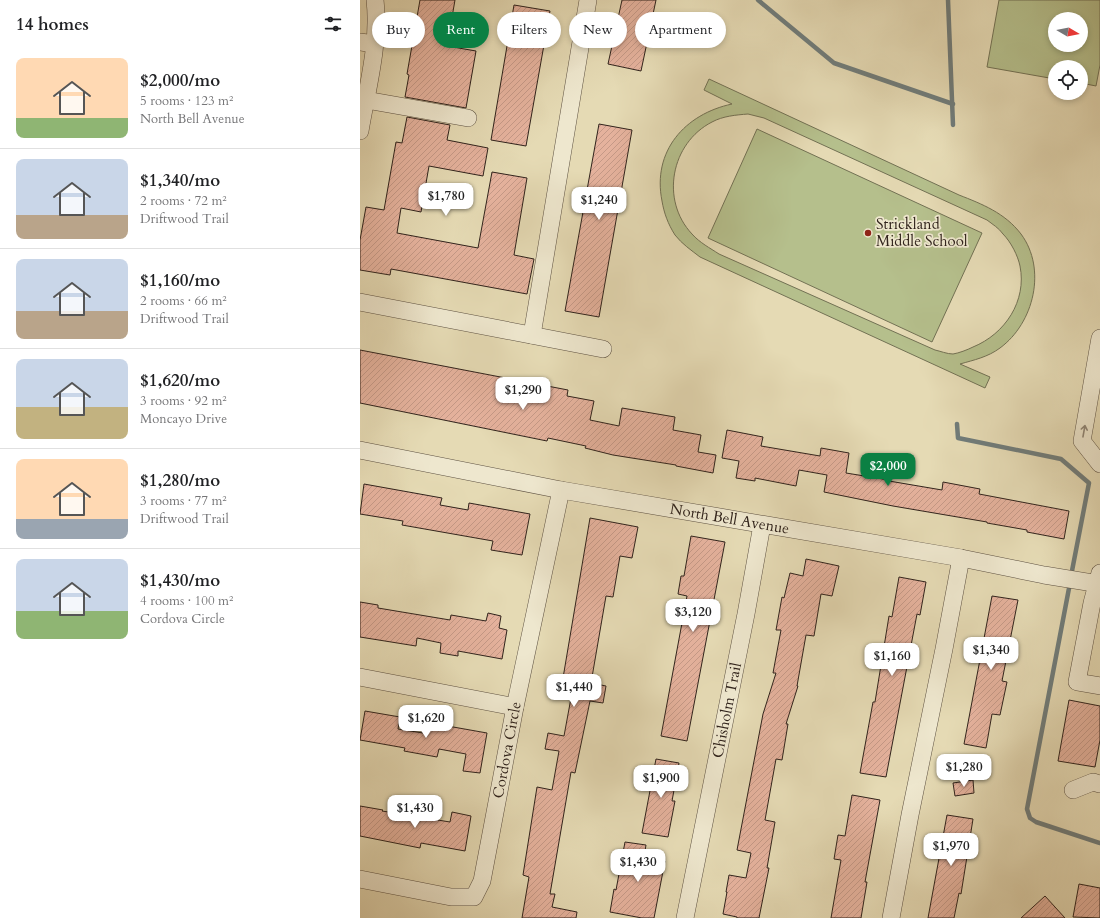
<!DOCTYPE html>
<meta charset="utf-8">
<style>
:root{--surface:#fff;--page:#f6f6f6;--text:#202124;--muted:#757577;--line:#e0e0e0;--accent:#0b8043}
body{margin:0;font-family:Cardo,serif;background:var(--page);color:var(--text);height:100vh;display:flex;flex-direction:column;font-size:15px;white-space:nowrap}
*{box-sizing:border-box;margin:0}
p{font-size:13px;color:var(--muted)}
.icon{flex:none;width:22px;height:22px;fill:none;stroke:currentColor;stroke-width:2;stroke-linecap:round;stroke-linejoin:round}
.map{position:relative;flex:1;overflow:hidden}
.panel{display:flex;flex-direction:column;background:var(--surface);width:360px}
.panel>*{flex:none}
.hud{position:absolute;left:12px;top:12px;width:380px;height:36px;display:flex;gap:8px}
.needle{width:26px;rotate:100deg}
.buttons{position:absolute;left:688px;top:12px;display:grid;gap:8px}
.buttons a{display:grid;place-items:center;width:40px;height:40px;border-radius:50%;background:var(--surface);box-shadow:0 2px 6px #0003;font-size:20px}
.price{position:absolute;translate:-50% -34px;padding:0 9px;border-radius:8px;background:#fff;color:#222;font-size:13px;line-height:26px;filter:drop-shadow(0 1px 2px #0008)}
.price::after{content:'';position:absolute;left:50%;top:24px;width:12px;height:9px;margin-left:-6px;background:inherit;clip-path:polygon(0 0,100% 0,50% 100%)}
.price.on{background:var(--accent);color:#fff}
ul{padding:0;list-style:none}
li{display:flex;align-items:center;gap:12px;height:100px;padding:0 16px}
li+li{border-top:1px solid var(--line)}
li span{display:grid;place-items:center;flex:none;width:112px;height:80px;border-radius:8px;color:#555}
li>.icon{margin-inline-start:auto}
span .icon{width:48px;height:48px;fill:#fffc;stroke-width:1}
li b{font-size:17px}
h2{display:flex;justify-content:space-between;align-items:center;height:48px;padding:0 16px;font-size:17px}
.tag{padding:0 14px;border-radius:18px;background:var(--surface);box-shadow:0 2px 6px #0003;font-size:14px;line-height:36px}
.tag.on{background:var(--accent);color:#fff}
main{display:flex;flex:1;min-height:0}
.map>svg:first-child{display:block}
.park{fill:#b5bf8c;stroke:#727154;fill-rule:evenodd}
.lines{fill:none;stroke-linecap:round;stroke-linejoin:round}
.stream{stroke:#707c7a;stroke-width:4.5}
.building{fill:url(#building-hatch);stroke:#30231c}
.minor-casing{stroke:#5d5142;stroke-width:18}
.minor{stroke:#eee7ce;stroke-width:17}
.oneway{stroke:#8f8575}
.poi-dot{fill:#8f2418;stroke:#eee7ce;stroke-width:1.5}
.labels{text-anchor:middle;stroke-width:3.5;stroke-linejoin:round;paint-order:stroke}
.poi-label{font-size:15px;fill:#30231c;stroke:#eee7ce;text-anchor:start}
.street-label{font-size:15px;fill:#30231c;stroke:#eee7ce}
</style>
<main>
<section class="panel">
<h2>14 homes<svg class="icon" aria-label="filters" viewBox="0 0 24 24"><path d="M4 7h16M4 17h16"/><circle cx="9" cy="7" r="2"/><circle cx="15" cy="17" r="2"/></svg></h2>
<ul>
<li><span style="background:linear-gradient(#ffd9b3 75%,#8fb573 0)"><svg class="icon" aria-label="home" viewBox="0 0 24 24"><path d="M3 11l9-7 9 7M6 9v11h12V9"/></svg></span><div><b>$2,000/mo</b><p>5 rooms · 123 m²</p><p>North Bell Avenue</p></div></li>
<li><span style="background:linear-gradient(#c9d6e8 70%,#b9a48a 0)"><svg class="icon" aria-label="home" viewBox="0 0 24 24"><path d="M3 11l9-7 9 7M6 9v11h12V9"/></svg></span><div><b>$1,340/mo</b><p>2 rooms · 72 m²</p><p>Driftwood Trail</p></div></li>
<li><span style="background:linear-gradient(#c9d6e8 65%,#b9a48a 0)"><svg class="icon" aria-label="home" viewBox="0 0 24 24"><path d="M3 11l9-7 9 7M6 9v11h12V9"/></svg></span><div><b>$1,160/mo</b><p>2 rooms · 66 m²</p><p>Driftwood Trail</p></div></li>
<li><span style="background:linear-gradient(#c9d6e8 60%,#c2b280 0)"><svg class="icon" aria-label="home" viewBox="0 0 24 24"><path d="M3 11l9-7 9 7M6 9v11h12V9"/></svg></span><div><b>$1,620/mo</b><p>3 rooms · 92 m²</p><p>Moncayo Drive</p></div></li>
<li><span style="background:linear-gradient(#ffd9b3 75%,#9aa5b1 0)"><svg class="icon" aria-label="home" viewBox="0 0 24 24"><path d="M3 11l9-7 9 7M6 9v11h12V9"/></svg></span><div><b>$1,280/mo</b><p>3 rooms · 77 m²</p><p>Driftwood Trail</p></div></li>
<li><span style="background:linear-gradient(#c9d6e8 65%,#8fb573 0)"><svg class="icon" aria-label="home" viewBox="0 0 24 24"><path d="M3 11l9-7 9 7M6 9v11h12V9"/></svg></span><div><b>$1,430/mo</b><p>4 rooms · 100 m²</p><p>Cordova Circle</p></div></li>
</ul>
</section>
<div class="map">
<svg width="740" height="918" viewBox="0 0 740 918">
<defs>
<pattern id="building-hatch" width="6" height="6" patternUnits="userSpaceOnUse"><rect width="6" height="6" fill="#e5b29d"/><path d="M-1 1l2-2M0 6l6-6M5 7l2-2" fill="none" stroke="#c59987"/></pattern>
</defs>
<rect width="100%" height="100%" fill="#e5dab4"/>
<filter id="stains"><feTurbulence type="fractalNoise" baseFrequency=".005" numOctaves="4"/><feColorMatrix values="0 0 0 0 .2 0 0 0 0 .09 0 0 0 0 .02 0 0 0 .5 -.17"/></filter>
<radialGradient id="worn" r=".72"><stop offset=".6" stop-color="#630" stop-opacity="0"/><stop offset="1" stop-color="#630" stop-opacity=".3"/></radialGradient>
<g class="park">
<path d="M639 0H740V65L736 86 721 83V67H695V79L627 67ZM695 19H721V45H695Z"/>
<path d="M349 79 599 195C622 204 645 213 661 234 687 269 674 323 640 348 628 357 614 360 600 364L630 377 625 388 340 257C331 250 322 244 315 235 308 224 304 213 302 201 292 151 325 114 372 104L344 90ZM388 114 404 118 627 220C632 224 639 228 643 234 651 242 658 256 660 266 667 301 645 334 613 347 607 350 599 353 593 354 587 354 580 351 575 350L359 254C350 248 340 243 332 234 300 200 311 143 352 122 363 116 376 115 388 114Z"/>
<path d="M397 129 622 233 572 342 348 238Z"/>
</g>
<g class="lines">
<g class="stream">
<path d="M398 0 474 63 593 104"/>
<path d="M588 0 593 125"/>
<path d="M597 424 598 438 701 459 729 483 711 576"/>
<path d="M710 583 667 809 670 818 676 822 740 843"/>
</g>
</g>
<g class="building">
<path d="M60 0H95L87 46 116 51 106 108 45 97 49 75 47 74Z"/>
<path d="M262 0H296L281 71 248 64Z"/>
<path d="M154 5 190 11 166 146 131 140Z"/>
<path d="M47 117 90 125 87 140 128 148 123 176 69 166 61 212 41 208 37 233 118 248 132 172 167 178 154 255 174 259 167 294 31 269 30 275 0 270V240L6 207 24 210 36 142 42 143Z"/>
<path d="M239 124 272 130 239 317 205 311Z"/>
<path d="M0 350 208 390 207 396 234 401 230 420 259 426 262 408 315 417 313 430 341 435 338 452 356 455 353 473 316 466V465L253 455 225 448 226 446 188 438 187 441 0 403Z"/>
<path d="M367 430 403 437 401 446 460 456 461 448 489 453 486 473 529 480V481L582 490 583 482 620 489 619 494 709 511 704 539 667 532V530L627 523V522L533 506 464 492 467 475 439 470 436 486 395 478V481L376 478 379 461 362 458Z"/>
<path d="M4 484 82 498 80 505 108 510 109 503 170 514 162 555 131 550 133 541 42 525 43 521 0 514Z"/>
<path d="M230 518 278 527 272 558 260 556 253 597 246 596 231 683 246 686 243 703 230 701 215 773 211 772 190 894H195L192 907 217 912 216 918H162L169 877 163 875 177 787 192 790 199 751 185 749 188 733 204 736 211 698 197 695 200 678H203Z"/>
<path d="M331 536 365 542 327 741 301 736 327 596 318 594 321 576H324Z"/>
<path d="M446 559 479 566 472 596 461 594 454 636 446 635 437 686H438L426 724H428L422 760 416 759 405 820 415 822 407 868H409L399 918H377V917L363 914 367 892H366L369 875 386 878 391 853 377 850 403 714 416 673H413L421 630H416L422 597 424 598 430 573 443 576Z"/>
<path d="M539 577 566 582 560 615 557 614 526 777 500 773 513 702H515L529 616 532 617Z"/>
<path d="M632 596 658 600 642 681 647 682 640 715 632 714 626 748 604 744Z"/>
<path d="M0 602 18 605V608L90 620 91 615 126 621 128 613 141 616 139 628 147 630 142 659 98 651V656L80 653 81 643 57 638 56 646 0 637Z"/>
<path d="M709 700 740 706V740L735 767 698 761Z"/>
<path d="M5 711 40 717 38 729 63 733 65 722 127 733 120 773 103 771 106 754 79 749 77 757 44 751 45 748 0 740Z"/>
<path d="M296 759 319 763 312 801H315L308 837 282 833Z"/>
<path d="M613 780 614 793 595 796 593 783Z"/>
<path d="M492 795 520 800 505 882H507L501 918H471L481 860 474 859 478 835 485 836Z"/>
<path d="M0 806 23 810 22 811 90 822 92 812 111 816 105 851 61 843 60 848 0 836Z"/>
<path d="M587 815 613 819 601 894 599 893 594 918H568Z"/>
<path d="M265 842 286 845 284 857 305 861 294 918H282L250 912 254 889 256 890Z"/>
<path d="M719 884 740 888V918L713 917Z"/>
<path d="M685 896 705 918H661Z"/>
</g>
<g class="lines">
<g class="minor-casing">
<g id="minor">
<path d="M0 42 14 44"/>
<path d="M6 100 108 118"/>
<path d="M0 131C7 89 20 43 15 0"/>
<path d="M0 302 243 349"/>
<path d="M172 335 228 0"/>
<path d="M740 338 722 441 740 464"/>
<path id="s1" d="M0 450 201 490 601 558 684 575 740 584"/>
<path d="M740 573 732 603 717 682 740 686"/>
<path d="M0 677 155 707"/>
<path d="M713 790 733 782 740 784"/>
<path id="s2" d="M0 879 91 897H114L122 881 155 707 201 490"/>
<path id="s3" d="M325 918 386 614 402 525"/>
<path d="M531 918 550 815 584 649 601 558"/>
</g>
</g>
<use href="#minor" class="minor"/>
</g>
<defs><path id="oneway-shaft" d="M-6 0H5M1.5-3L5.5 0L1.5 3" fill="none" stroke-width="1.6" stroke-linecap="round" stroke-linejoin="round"/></defs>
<use class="oneway" href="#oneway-shaft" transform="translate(724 431) rotate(-80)"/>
<circle class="poi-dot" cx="508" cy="233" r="4"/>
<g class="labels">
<g class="poi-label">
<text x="516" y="229">Strickland<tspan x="516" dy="17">Middle School</tspan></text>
</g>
<g class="street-label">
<text dy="5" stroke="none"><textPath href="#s1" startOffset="376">North Bell Avenue</textPath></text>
<text dy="5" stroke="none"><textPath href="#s3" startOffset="212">Chisholm Trail</textPath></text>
<text dy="5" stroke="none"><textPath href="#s2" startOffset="267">Cordova Circle</textPath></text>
</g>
</g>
<rect width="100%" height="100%" filter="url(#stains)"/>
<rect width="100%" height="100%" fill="url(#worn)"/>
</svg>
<div class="buttons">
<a><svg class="needle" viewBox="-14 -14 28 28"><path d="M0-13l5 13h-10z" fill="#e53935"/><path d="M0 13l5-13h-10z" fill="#757577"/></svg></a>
<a><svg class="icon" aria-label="locate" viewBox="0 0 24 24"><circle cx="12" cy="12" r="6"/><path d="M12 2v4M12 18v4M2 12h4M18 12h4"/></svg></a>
</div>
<b class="price" style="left:86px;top:217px">$1,780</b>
<b class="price" style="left:239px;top:221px">$1,240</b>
<b class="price" style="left:163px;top:411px">$1,290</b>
<b class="price on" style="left:528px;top:487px">$2,000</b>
<b class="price" style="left:333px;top:633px">$3,120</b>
<b class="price" style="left:631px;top:671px">$1,340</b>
<b class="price" style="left:532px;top:677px">$1,160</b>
<b class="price" style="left:214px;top:708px">$1,440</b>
<b class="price" style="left:66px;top:739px">$1,620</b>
<b class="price" style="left:604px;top:788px">$1,280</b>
<b class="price" style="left:301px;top:799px">$1,900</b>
<b class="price" style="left:55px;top:829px">$1,430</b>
<b class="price" style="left:591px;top:867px">$1,970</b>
<b class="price" style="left:278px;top:883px">$1,430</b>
<div class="hud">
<a class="tag">Buy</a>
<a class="tag on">Rent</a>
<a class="tag">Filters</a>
<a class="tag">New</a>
<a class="tag">Apartment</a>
</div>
</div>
</main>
